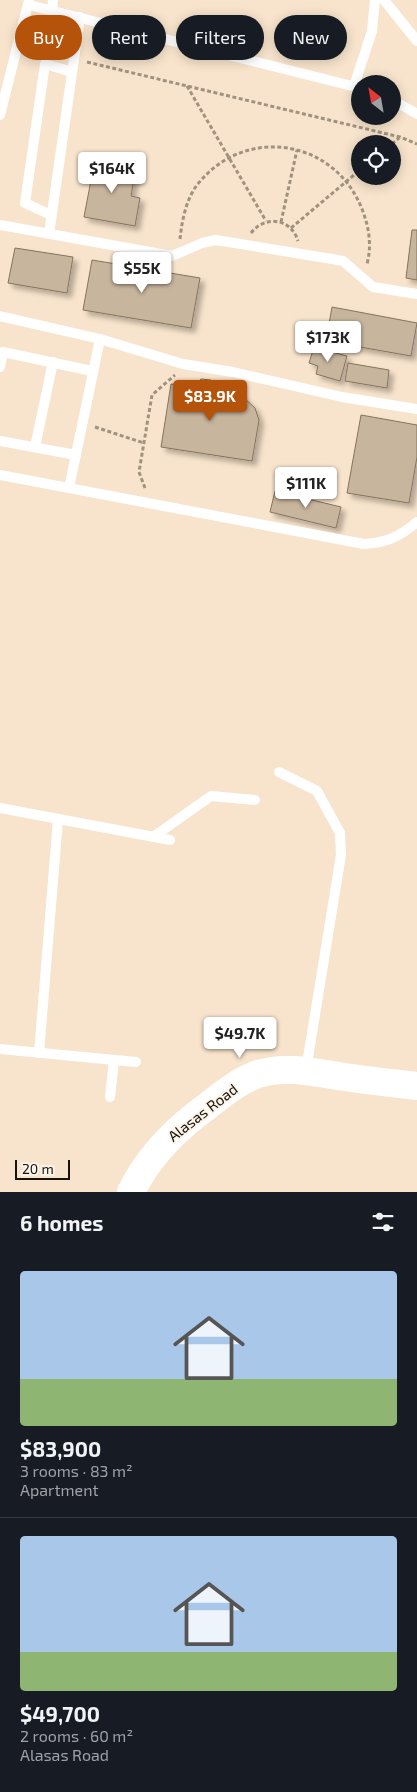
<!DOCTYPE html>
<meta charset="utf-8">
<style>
:root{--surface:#171b24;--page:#242831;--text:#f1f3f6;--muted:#9ea1a6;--line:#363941;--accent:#b45309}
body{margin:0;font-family:"Exo 2",sans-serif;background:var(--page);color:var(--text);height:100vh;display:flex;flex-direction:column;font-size:19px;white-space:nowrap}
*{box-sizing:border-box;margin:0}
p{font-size:16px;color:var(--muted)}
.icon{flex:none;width:28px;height:28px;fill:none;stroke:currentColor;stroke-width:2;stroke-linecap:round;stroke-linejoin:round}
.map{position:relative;height:1192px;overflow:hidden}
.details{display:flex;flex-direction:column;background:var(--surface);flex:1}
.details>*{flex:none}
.guide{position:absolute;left:15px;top:15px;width:388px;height:45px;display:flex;gap:10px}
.needle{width:32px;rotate:329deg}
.buttons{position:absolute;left:351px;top:75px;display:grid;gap:10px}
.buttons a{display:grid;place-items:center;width:50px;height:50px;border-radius:50%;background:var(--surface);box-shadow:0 2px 12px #0003;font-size:25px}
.scale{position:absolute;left:15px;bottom:12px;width:55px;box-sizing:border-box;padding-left:5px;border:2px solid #191209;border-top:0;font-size:14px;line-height:18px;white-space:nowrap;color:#191209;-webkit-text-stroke:4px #fcf4ea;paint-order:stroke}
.price{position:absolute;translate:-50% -42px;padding:0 11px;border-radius:5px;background:#fff;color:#222;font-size:16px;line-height:32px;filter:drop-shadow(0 1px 2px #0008)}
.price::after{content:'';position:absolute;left:50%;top:30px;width:15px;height:11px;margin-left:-8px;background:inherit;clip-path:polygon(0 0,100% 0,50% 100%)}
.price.current{background:var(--accent);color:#fff}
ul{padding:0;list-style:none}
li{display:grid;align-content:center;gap:10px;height:265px;padding:0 20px}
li+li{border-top:1px solid var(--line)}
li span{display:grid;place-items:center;height:155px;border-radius:5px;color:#555}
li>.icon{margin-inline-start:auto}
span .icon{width:90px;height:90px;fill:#fffc;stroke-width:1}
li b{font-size:21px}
h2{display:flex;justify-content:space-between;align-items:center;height:60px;padding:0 20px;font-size:21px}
.tag{padding:0 18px;border-radius:22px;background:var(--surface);box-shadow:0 2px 12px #0003;font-size:18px;line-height:45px}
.tag.current{background:var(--accent);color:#fff}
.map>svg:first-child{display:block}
.building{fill:#c8b59d;stroke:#85735d;filter:url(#shadow)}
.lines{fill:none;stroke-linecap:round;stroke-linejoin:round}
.path{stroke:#a19280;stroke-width:3;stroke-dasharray:4 2.5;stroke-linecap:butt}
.lane{stroke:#fff;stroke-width:10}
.secondary{stroke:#fff;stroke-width:28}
.labels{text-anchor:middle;stroke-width:4;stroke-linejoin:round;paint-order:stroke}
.street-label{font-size:15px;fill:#191209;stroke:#fcf4ea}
</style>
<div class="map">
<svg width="417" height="1192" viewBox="0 0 417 1192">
<defs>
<filter id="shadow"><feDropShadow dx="4.5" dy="4.5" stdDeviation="2.5" flood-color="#0004"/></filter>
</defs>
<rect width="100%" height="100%" fill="#f8e4cc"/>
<g class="building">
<path d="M95 159 136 166 131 196 140 198 135 226 84 217Z"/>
<path d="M412 230H417V280L406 278Z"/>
<path d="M15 248 73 257 67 293 8 283Z"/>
<path d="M92 260 200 278 191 328 83 310Z"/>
<path d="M332 307 417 323 411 356 326 341Z"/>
<path d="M314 347 347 356 340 381 316 374 318 366 309 363Z"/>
<path d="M348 363 389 370 387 388 345 381Z"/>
<path d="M201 379 211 380 217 391 243 397 255 408 259 420 252 461 161 447 171 384 193 387Z"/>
<path d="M361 415 417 425V457L409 503 347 493Z"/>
<path d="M275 491 341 507 336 528 270 512Z"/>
</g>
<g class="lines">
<g class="path">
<path d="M87 62 400 137 417 144"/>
<path d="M187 86 266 221"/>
<path d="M392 144 399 138"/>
<path d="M281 222 297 150"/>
<path d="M291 228 360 170"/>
<path d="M251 233C265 215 291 218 298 241"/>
<path d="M180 239C182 220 186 200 197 185 244 125 334 138 362 209 369 227 372 245 367 264"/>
<path d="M95 427 144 443"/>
<path d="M145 488 139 472 152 395 175 375"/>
</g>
<g class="lane">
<path d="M384 0 417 41"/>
<path d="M29 5 360 88"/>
<path d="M52 11 53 0"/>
<path d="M354 86 372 31 375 0"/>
<path d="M392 100 417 114"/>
<path d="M0 115 29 0"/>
<path d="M51 215 25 203 45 64 72 72"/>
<path d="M0 225 172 256 202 243 216 240 332 259 343 261 373 287 417 294"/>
<path d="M49 234 80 17"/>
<path d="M0 316 100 339 183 364 233 372 342 397 417 409"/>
<path d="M0 367 3 352 92 371"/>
<path d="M0 441 76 455"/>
<path d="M35 447 53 362"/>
<path d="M0 475 364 544C387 543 400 536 417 522"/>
<path d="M69 488 100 339"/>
<path d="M279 772 317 791 340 833 341 855 306 1070"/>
<path d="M0 808 170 840"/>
<path d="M153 837 211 796 255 800"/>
<path d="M0 1049 136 1062"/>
<path d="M39 1053 58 819"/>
<path d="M110 1097 114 1060"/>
</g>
<path class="secondary" d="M131 1192C146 1161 170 1135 197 1114 216 1100 235 1082 258 1074 286 1065 317 1073 345 1077 369 1081 393 1083 417 1086"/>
</g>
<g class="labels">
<g class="street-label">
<text transform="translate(203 1113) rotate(-38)" y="5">Alasas Road</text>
</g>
</g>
</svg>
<div class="buttons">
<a><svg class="needle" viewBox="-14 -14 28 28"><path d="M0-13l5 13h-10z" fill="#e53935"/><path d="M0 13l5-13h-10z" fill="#9ea1a6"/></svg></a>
<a><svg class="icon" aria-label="locate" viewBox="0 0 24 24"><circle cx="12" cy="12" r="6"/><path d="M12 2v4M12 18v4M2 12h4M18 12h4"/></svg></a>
</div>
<div class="scale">20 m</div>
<b class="price" style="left:112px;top:194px">$164K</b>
<b class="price" style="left:142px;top:294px">$55K</b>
<b class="price" style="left:328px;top:363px">$173K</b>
<b class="price current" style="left:210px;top:422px">$83.9K</b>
<b class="price" style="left:306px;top:509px">$111K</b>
<b class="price" style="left:240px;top:1059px">$49.7K</b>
<div class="guide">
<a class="tag current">Buy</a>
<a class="tag">Rent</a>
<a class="tag">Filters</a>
<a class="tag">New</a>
</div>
</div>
<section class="details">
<h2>6 homes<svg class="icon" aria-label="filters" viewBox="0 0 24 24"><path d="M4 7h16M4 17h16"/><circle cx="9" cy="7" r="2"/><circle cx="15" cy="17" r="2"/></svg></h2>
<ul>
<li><span style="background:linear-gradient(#a9c7e8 70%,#8fb573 0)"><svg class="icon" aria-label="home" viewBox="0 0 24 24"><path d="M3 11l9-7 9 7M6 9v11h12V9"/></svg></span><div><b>$83,900</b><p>3 rooms · 83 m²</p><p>Apartment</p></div></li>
<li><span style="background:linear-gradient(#a9c7e8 75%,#8fb573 0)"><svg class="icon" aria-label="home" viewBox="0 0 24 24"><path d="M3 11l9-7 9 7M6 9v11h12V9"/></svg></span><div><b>$49,700</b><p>2 rooms · 60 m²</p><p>Alasas Road</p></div></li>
</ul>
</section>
